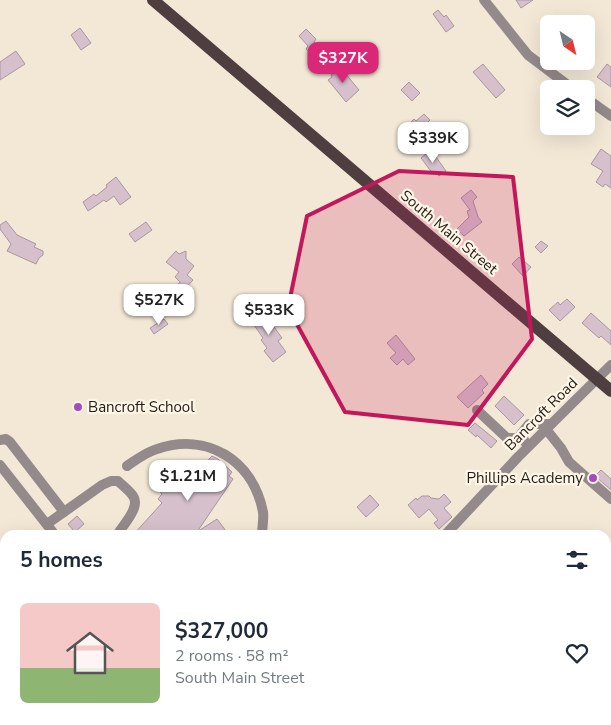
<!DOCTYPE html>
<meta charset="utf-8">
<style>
:root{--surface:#fff;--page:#f2f2f3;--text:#1f2937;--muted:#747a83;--line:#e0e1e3;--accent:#db2777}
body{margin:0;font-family:"Nunito Sans",sans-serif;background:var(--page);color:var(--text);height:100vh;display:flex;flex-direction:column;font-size:19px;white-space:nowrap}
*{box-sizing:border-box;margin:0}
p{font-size:16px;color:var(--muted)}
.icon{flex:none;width:28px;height:28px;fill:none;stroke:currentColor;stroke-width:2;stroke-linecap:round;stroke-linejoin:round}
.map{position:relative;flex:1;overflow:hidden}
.details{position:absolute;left:0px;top:530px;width:611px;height:195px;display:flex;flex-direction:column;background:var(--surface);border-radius:15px 15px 0 0;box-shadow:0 5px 20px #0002}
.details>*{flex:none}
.needle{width:32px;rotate:145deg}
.controls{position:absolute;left:540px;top:15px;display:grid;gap:10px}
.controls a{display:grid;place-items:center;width:55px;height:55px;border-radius:8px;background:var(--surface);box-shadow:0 5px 20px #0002;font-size:25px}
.price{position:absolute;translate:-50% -42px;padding:0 11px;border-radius:10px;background:#fff;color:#222;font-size:16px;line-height:32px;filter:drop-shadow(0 1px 2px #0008)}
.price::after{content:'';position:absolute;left:50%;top:30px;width:15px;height:11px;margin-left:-8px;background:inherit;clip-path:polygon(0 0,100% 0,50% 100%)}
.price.selected{background:var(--accent);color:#fff}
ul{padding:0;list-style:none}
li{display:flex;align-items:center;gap:15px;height:125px;padding:0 20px}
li+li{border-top:1px solid var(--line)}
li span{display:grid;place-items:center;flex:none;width:140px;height:100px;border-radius:8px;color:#555}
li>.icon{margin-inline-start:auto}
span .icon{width:60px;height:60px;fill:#fffc;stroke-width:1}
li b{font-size:21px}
h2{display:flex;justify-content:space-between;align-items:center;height:60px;padding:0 20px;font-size:21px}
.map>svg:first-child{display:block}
.green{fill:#bbdac7}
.building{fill:#d5c0cc;stroke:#a996a1}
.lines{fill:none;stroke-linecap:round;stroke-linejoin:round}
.minor{stroke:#958a8b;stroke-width:10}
.major{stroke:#4f3e40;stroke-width:12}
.marked{fill:#c2185b;fill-opacity:0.2;stroke:#c2185b;stroke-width:4;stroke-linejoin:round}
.poi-dot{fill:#a44dba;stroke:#fff6e7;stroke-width:2}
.labels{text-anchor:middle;stroke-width:4.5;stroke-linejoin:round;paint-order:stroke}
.street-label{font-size:15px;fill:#211d16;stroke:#fff6e7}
.poi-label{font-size:15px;fill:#211d16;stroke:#fff6e7;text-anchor:start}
</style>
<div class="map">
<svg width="611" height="725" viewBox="0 0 611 725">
<rect width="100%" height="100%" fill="#f3e8d6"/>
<path class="green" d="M606 656 611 662 607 671 611 676V725H390L386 720H606Z"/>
<g class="building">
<path d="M516 0H533L521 8Z"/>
<path d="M438 10 444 17 446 15 454 26 446 32 433 14Z"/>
<path d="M80 28 91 43 81 50 71 35Z"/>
<path d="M306 29 316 39 314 42 319 48 312 55 306 49 308 46 299 36Z"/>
<path d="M16 51 25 64 0 80V62Z"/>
<path d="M483 64 505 90 496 98 473 72Z"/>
<path d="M607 64 611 67V87L597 77Z"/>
<path d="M340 67 343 68 345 73 359 90 346 102 328 80 332 77 331 75Z"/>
<path d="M409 82 420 93 412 101 401 90Z"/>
<path d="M424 114 430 120 407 142 400 134 414 119 416 121Z"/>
<path d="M601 149 611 156V188L605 184 603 187 596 182 603 171 591 164Z"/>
<path d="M431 150 446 171 439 176 435 172 433 174 421 158Z"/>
<path d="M116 177 131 197 120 205 114 196 106 202 104 200 88 211 83 202 94 194 96 196 107 187 106 185Z"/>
<path d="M471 190 477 197 473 201 478 217 482 222 464 236 457 229 469 217 467 211 470 210 461 198Z"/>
<path d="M6 221 17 235 36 244 34 247 43 251V255L39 258 36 264 7 251 11 244 0 229V225Z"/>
<path d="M146 222 152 230 135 242 129 234Z"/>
<path d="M541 241 548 246 541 253 535 247Z"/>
<path d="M176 251 179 254 186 251V259L194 266 187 275 193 280 182 292 176 287 180 282 175 277 179 272 166 262Z"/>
<path d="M519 257 531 267 523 276 512 264Z"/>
<path d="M567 299 575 307 560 321 549 310 558 302 560 305Z"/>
<path d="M260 311 263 315 264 313 282 338 278 341 286 352 273 362 264 351 267 348 261 340 263 338 252 322 255 320 252 316Z"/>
<path d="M591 313 611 331V345L601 336 599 338 582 323Z"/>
<path d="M164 319 168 324 154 334 150 328Z"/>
<path d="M396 335 415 359 408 365 403 359 397 365 390 358 396 353 387 343Z"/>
<path d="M481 375 488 384 482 390 484 393 468 408 457 397Z"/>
<path d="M504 396 524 415 514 425 495 406Z"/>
<path d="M475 423 497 441 491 448 477 435 476 437 468 430Z"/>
<path d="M212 456 218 459 232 472 229 476 233 479 197 532 217 519 229 535H133L162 503 158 499 162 494 151 483 164 468 184 486Z"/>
<path d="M601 470 611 479V490L595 476Z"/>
<path d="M444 494 451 502 444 508 452 517 439 529 434 523 438 520 429 509 419 518 408 505 416 498 417 500 422 496H429L431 498 439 499Z"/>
<path d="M370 495 379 505 366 517 357 507Z"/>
<path d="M77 516 84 524 75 532 68 524Z"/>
</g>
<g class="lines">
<g class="minor">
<path d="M484 0 528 55 573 89"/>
<path d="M586 98 611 116"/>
<path d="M477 410 507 438H523"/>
<path d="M546 429 561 448 569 462 611 499"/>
<path d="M0 440 6 439 10 442 64 512"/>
<path d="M525 442 521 434 529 424H551"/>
<path d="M0 465 55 535"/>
<path d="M127 466C136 460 146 452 157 449 207 432 253 460 263 512 264 519 262 528 262 535"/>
<path d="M47 524 102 485 111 481H118C123 486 129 490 133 496 141 507 123 525 117 535"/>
<path d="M445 535 518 457 611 365"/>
<path d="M324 720 325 725"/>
</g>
<path class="major" d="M153 0 611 391"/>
</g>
<path class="marked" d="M399 171 513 177 532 339 468 425 345 412 288 308 307 216Z"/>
<g class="poi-dot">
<circle cx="78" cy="407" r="5"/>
<circle cx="593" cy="478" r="5"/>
</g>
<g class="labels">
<g class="street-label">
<text transform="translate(449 232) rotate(40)" y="5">South Main Street</text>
<text transform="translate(541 414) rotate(-45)" y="5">Bancroft Road</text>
</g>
<g class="poi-label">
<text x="88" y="412">Bancroft School</text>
<text x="583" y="483" text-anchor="end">Phillips Academy</text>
</g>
</g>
</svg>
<div class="controls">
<a><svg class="needle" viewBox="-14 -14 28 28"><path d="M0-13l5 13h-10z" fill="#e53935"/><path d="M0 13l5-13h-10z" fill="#747a83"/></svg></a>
<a><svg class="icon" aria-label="layers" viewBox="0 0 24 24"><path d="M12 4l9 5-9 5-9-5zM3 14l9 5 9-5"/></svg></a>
</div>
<b class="price selected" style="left:343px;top:84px">$327K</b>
<b class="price" style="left:433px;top:164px">$339K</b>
<b class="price" style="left:159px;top:326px">$527K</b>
<b class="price" style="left:269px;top:336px">$533K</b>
<b class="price" style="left:188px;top:502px">$1.21M</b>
<section class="details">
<h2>5 homes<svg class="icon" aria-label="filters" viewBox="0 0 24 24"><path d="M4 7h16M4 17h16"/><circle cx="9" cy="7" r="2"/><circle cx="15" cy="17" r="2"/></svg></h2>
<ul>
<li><span style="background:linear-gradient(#f6c9c9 65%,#8fb573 0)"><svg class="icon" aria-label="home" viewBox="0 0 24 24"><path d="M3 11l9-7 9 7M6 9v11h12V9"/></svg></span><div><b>$327,000</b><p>2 rooms · 58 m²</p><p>South Main Street</p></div><svg class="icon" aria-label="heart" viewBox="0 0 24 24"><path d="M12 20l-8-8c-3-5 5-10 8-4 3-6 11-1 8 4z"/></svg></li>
</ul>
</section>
</div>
